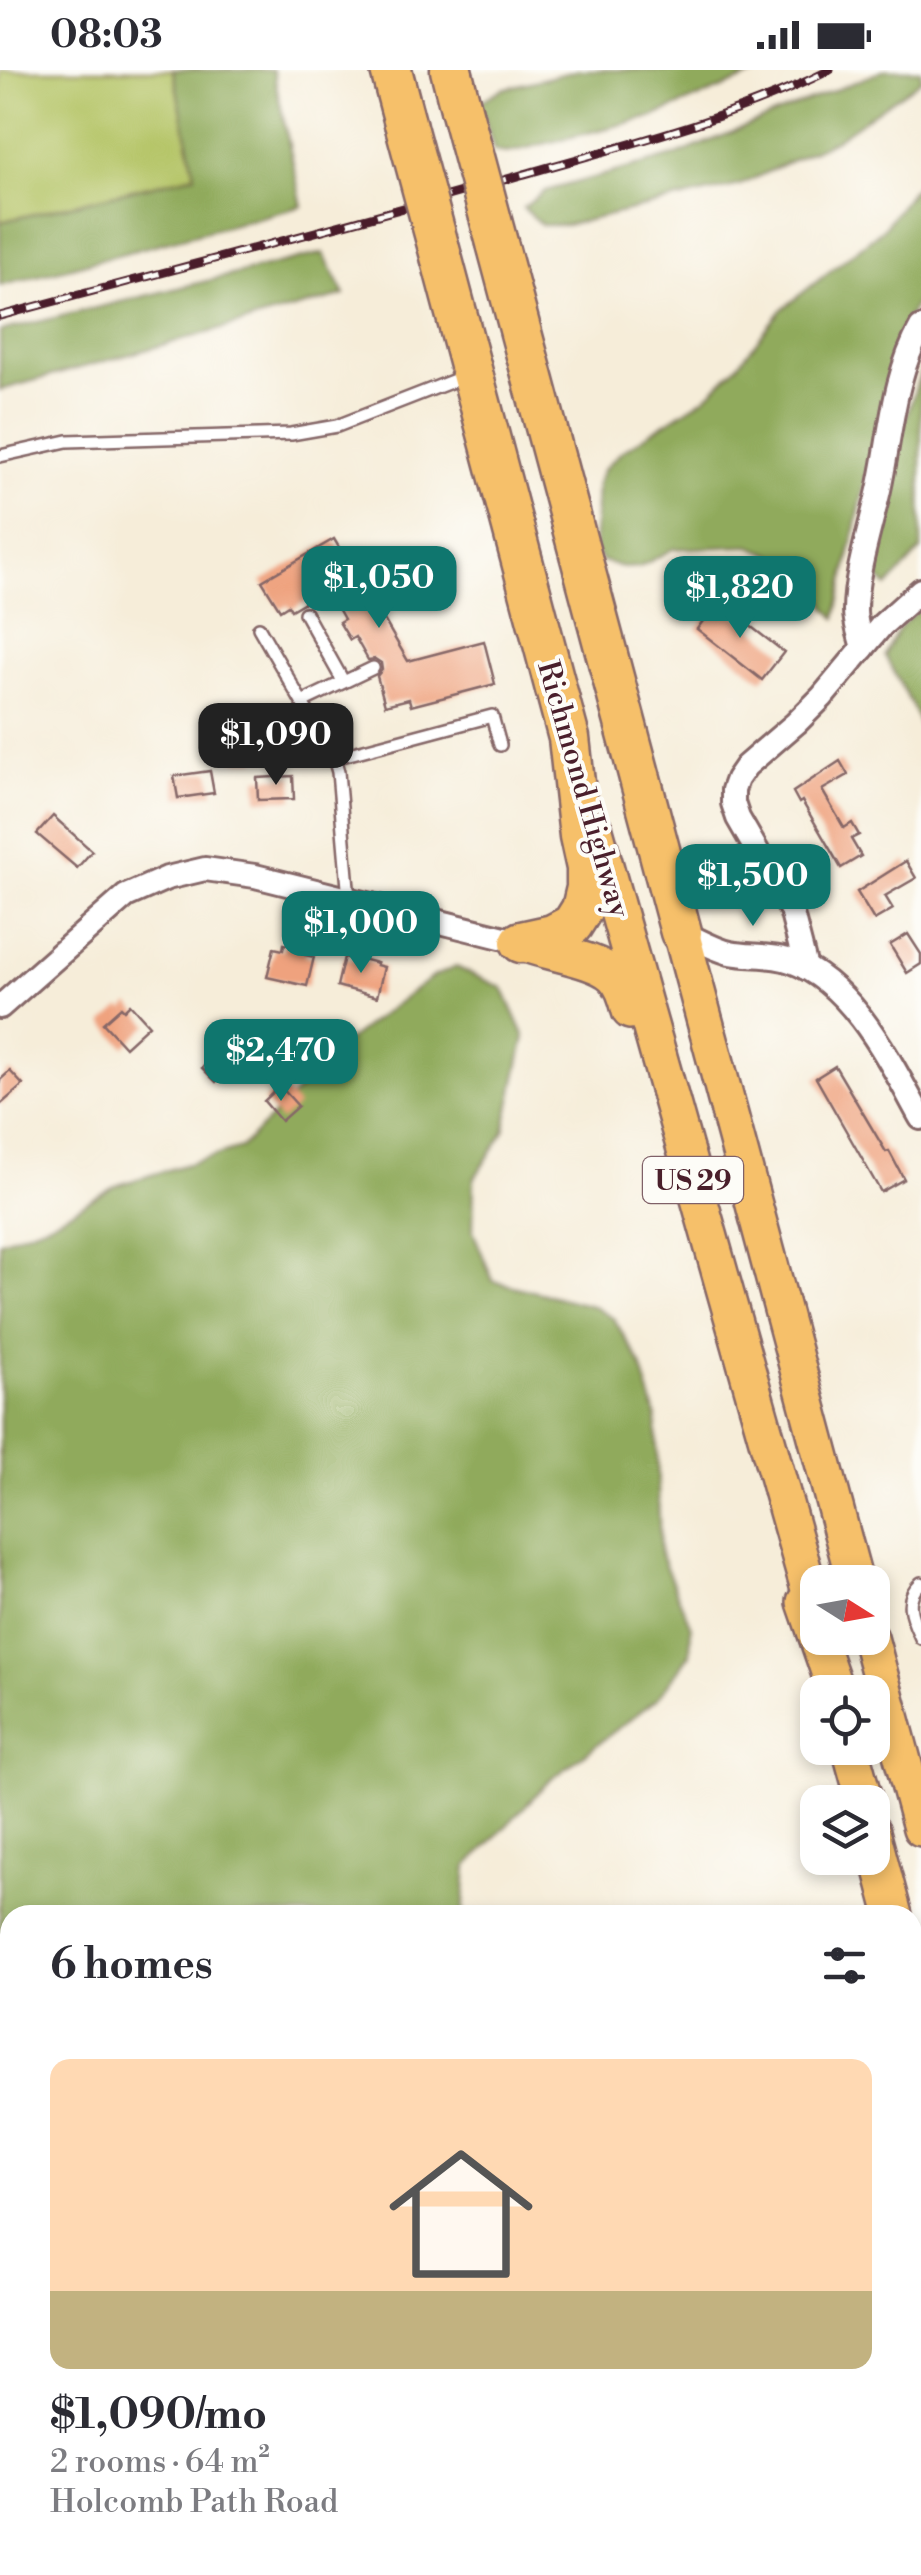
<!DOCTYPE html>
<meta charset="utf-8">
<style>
:root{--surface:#fff;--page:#f7f7f7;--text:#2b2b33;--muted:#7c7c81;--line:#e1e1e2;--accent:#0f766e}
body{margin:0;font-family:"Libre Bodoni",serif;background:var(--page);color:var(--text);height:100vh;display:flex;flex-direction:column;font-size:38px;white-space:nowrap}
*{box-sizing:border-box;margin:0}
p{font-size:32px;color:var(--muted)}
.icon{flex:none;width:55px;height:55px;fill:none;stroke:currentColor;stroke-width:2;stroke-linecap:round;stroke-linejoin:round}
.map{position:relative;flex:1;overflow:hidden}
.side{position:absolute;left:0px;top:1835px;width:922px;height:670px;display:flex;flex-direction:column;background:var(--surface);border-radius:30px 30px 0 0;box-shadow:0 5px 15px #0003}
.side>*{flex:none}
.needle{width:65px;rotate:101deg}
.fabs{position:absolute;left:800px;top:1495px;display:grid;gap:20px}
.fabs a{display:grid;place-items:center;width:90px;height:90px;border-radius:20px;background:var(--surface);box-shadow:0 5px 15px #0003;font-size:50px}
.price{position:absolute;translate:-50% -85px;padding:0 22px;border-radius:20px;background:var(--accent);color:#fff;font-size:32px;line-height:65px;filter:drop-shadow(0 2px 5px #0008)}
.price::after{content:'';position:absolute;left:50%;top:60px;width:30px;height:22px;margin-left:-15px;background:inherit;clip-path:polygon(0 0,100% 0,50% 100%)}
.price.selected{background:#222;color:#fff}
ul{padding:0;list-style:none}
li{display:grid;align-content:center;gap:20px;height:530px;padding:0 50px}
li+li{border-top:2px solid var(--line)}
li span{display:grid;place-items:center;height:310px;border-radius:20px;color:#555}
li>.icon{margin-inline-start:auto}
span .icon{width:180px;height:180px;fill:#fffc;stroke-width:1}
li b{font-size:42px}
h2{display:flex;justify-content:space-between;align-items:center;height:120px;padding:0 50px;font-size:42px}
.status{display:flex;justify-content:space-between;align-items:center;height:70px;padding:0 50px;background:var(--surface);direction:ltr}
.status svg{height:28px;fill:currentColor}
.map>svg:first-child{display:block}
.green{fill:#b5c567;stroke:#807249;stroke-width:2.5}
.forest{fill:#90aa5c;stroke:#6d6444;stroke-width:2.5}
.building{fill:#efa27e}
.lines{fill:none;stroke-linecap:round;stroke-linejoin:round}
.service-casing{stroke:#866768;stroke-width:16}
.minor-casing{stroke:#866768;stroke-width:28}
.trunk-casing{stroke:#866768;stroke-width:40}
.motorway-casing{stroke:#866768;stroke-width:45}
.path{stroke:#866768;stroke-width:4;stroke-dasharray:8 8;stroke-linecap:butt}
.service{stroke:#fff;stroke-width:11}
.minor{stroke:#fff;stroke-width:22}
.trunk{stroke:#f6c06b;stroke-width:35}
.motorway{stroke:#f6c06b;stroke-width:40}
.rail-casing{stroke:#4a1f2b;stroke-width:9}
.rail{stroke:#fdfcf7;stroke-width:5;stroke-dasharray:15;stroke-linecap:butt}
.motorway-bridge-casing{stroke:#866768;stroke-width:45;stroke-linecap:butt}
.motorway-bridge{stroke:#f6c06b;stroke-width:40}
.labels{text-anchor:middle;stroke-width:8;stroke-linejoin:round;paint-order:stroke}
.shield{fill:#fdfcf7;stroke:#806168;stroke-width:2.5}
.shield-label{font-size:28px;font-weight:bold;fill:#4a1f2b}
.street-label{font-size:30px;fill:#4a1f2b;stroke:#fdfcf7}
</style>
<div class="status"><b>08:03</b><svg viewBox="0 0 49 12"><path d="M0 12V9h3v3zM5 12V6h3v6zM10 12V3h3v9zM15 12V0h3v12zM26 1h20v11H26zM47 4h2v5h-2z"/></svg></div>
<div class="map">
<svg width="921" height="2505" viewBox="0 0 921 2505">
<rect width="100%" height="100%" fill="#fdfcf7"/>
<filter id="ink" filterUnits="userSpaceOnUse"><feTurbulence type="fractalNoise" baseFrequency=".01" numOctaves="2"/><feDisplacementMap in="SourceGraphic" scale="20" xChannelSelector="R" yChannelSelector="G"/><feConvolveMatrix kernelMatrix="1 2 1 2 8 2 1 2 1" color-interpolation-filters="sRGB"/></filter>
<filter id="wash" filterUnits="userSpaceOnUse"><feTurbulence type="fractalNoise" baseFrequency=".0048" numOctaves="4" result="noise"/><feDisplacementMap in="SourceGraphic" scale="40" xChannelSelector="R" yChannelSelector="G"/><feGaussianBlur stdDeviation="2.25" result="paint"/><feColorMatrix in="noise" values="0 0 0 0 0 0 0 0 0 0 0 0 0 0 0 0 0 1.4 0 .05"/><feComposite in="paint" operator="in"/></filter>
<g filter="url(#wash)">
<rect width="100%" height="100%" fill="#f6edd9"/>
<path class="green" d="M0 0H173L195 105 0 152Z"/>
<g class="forest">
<path d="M173 0H273L302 136 0 216V152L195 105Z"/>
<path d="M579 0H767L652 47 507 83 494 81 480 32 502 19Z"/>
<path d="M884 0H921V10L835 70 740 115 567 155H542L523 138 545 121 674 86Z"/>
<path d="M921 109V224L896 269 836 548 827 539 816 513 786 490 750 476 673 479 639 497 625 498 602 491 594 480 597 413 603 400 622 381 706 327 737 296 781 240 882 160Z"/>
<path d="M323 183 345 225 0 320V261Z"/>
<path d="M921 301V480L887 517 878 507 877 493 903 357Z"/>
<path d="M921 539V659L911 633 885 586C893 567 902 551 921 539Z"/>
<path d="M456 897 503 918 525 967 504 1062 474 1109 473 1161 493 1211 592 1236 614 1249 641 1295 656 1346 660 1483 691 1557 690 1584 658 1628 549 1711 467 1797 463 1845H10V2495H249L253 2505H0V1171L49 1153 118 1115 241 1078 348 970 432 907Z"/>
</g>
<g id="blocks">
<g class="building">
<path d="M334 469 350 496 352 495 408 591 484 571 495 614 411 636 409 629 385 635 377 606 382 600 381 593 375 589 368 590 355 567 350 570 339 552 344 549 327 519 291 540 288 535 280 540 262 511Z"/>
<path d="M718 531 784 582 762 610 697 559Z"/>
<path d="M256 663 257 690 235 691 233 664Z"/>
<path d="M840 691 848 705 822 720 844 758 852 753 859 765 851 769 861 786 841 798 802 731 799 733 793 722Z"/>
<path d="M210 701 214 723 178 728 174 706Z"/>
<path d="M293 706 294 729 258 730 257 708Z"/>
<path d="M53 746 92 781 77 798 37 764Z"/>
<path d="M906 791 916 808 885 826 893 839 874 850 857 822Z"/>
<path d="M908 864 921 884V894L907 903 890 875Z"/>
<path d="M284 874 307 879 305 885 314 887 307 916 267 907 274 878 283 880Z"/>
<path d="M344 887 354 890V887L377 893 376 895 384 897 377 927 337 916Z"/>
<path d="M130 934 149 955 125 977 103 953 121 937 124 940Z"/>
<path d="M217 983 231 996 216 1012 202 998Z"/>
<path d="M835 996 886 1082 889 1081 904 1109 881 1122 816 1008Z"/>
<path d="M10 1001 23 1015 0 1035V1010Z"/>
<path d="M280 1016 298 1036 281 1051 264 1031Z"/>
</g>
</g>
</g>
<g filter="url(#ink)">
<use href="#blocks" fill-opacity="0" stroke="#866768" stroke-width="2.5"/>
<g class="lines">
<g class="service-casing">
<g id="service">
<path d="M0 386 67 371 291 364 337 356 468 305"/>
<path d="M305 543 343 611"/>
<path d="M259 558 334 688 338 702 349 829"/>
<path d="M302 632 373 598"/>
<path d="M334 688 492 646 500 675"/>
<path d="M921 1513C902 1530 912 1548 921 1568"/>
<path d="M912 2078 921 2076"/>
<path d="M912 2186H921"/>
</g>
</g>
<g class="minor-casing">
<g id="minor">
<path d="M863 578C860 566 855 553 855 541 855 505 871 456 879 420 891 366 893 307 921 258"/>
<path d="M681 862C697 869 713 879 730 883 750 887 771 884 791 891 854 914 891 994 921 1048"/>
<path d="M806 898 791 840 738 748 733 733V720L737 709 746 696 796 653 822 627 882 555 921 520"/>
<path d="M0 937 126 826 167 808 205 799 255 806 521 872"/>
</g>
</g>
<g class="trunk-casing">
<g id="trunk">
<path d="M595 760 818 1551"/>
<path d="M681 862 855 1512"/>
<path d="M521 872C546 883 595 888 613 905 623 914 627 928 630 941"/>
<path d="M805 1532 836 1622"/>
<path d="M870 1568 921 1758"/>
<path d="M850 1678 865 1732"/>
<path d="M872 1762 894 1845"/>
<path d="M912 1919 921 1952"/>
</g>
</g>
<g class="motorway-casing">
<g id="motorway">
<path d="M391 0 405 53"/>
<path d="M451 0 461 39"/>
<path d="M497 173 681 862"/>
<path d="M442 190 569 668 580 766 587 798V818L582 839 572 855 553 865 521 872"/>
</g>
</g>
<path class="path" d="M240 2505 263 2495"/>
<use href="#service" class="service"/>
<use href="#minor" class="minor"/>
<use href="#trunk" class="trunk"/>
<use href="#motorway" class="motorway"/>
<g class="rail-casing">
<path id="rail" d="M0 246C174 199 348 155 521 105 626 75 732 49 830 0"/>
</g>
<use href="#rail" class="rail"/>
<g class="motorway-bridge-casing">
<g id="motorway-bridge">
<path d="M461 39 497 173"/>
<path d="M405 53 442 190"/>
</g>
</g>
<use href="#motorway-bridge" class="motorway-bridge"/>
</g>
</g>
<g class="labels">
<rect class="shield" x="643" y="1087" width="100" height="46" rx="8"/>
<g class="shield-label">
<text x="693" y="1120">US 29</text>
</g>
<g class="street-label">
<text transform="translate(584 719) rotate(74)" y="10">Richmond Highway</text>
</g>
</g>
</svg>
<div class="fabs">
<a><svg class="needle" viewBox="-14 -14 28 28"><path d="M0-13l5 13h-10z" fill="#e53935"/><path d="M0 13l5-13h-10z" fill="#7c7c81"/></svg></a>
<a><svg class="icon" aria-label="locate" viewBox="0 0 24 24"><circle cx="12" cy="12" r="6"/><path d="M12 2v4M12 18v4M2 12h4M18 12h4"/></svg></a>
<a><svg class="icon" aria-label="layers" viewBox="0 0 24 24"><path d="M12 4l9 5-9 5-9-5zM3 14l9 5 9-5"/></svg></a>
</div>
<b class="price" style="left:379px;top:561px">$1,050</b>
<b class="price" style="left:740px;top:571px">$1,820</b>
<b class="price selected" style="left:276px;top:718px">$1,090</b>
<b class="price" style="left:753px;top:859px">$1,500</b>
<b class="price" style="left:361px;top:906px">$1,000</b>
<b class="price" style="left:281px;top:1034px">$2,470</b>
<section class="side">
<h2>6 homes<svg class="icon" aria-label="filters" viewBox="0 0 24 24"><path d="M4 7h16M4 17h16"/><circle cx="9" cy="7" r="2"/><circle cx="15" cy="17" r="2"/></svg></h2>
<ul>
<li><span style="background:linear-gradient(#ffd9b3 75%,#c2b280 0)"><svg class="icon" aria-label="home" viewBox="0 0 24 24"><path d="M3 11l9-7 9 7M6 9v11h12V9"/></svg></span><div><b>$1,090/mo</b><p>2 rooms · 64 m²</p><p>Holcomb Path Road</p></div></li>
</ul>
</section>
</div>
